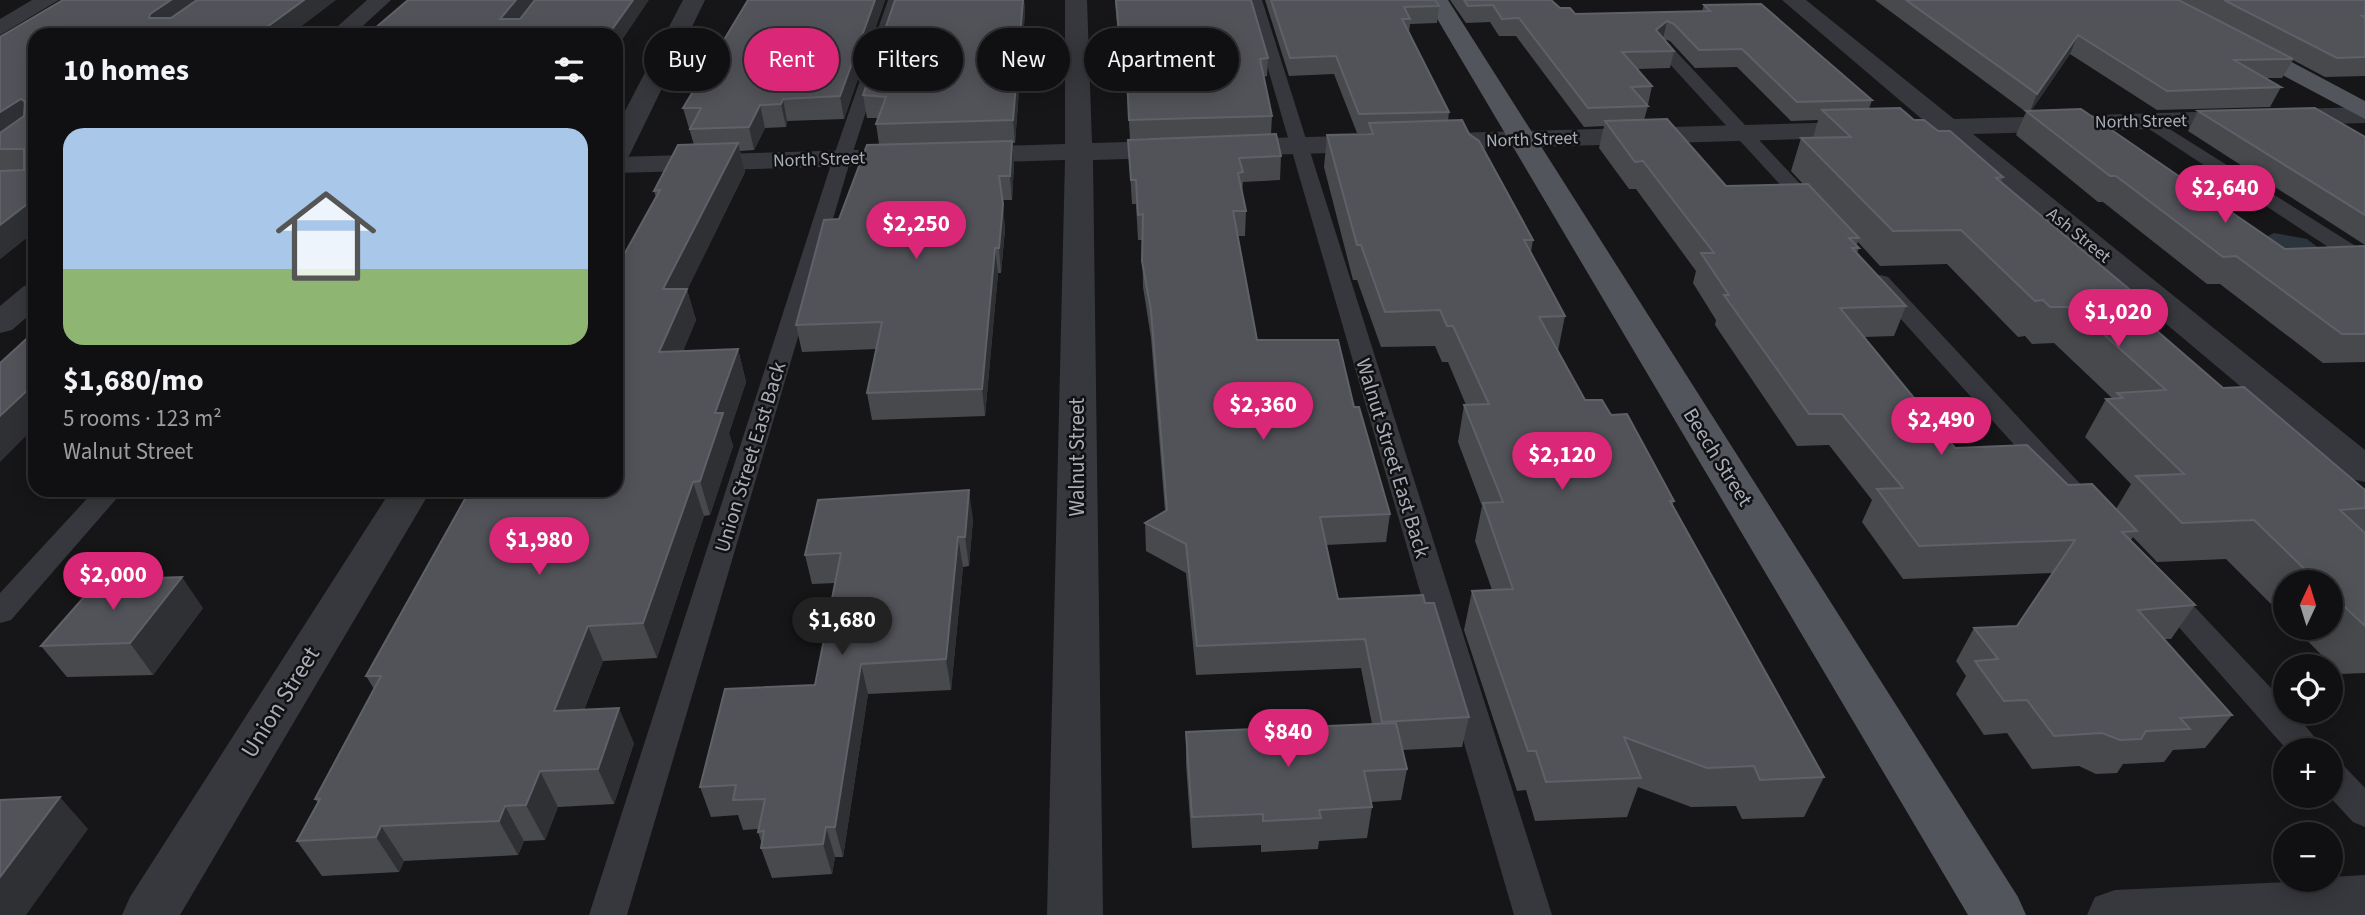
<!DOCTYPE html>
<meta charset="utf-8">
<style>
:root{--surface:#101012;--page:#19191b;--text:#f1f3f6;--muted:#9c9d9f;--line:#303032;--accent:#db2777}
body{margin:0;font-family:"Source Sans 3",sans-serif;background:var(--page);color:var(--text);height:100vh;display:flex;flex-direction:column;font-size:26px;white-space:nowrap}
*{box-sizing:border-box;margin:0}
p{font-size:23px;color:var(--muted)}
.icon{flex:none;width:38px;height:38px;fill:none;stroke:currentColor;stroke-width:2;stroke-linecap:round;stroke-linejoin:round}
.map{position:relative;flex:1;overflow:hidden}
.side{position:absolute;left:28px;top:28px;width:595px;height:469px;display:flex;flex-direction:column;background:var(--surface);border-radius:21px;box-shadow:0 4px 18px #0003,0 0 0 2px var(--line)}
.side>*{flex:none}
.hud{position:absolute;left:644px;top:28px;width:665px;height:63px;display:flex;gap:14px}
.needle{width:46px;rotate:4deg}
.controls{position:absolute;left:2273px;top:570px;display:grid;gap:14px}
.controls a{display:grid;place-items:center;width:70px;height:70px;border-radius:50%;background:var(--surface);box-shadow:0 4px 18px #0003,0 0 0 2px var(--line);font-size:35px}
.price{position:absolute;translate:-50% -60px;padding:0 16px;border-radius:24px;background:var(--accent);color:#fff;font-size:23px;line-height:46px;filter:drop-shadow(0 2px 4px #0008)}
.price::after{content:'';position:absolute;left:50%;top:42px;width:21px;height:16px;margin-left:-10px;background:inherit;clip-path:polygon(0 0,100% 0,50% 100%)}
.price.selected{background:#222;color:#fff}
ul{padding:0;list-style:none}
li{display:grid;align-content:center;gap:14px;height:371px;padding:0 35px}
li span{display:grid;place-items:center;height:217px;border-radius:21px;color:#555}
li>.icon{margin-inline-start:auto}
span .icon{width:126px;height:126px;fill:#fffc;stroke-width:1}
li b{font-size:30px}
h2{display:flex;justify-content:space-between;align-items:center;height:84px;padding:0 35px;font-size:30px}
.tag{padding:0 24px;border-radius:32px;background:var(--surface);box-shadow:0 4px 18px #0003,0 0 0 2px var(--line);font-size:24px;line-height:63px}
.tag.selected{background:var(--accent);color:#fff}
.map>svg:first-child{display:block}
.water{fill:#2c353c}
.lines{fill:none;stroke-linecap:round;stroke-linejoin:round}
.service{fill:#37383d;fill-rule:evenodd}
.minor{fill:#37383d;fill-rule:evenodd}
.tertiary{fill:#37383d;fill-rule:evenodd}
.primary{fill:#53555c;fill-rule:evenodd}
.wall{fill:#47494d;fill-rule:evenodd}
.shaded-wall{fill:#2f3033}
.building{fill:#525359;stroke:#5f6168;stroke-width:2}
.labels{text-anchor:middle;stroke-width:5;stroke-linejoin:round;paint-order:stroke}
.far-street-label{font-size:18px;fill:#a8adb8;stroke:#111113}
.street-label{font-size:21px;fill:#a8adb8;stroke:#111113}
.near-street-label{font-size:24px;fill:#a8adb8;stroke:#111113}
</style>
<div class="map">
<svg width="2365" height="915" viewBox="0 0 2365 915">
<rect width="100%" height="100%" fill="#161618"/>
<path class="water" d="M2274 233 2307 239 2321 250 2294 254 2266 237Z"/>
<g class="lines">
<g class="service">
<path d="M888 0H902L851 158 627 915H589L833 158Z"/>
<path d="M1248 0H1262L1552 915H1514Z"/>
<path d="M1662 41 1668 43 1821 206 1824 210 1821 214H1807L1656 49 1654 46Z"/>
<path d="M2149 116 2365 252V267L2357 266 2143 125 2140 121Z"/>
<path d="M1880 275 1888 277 2084 488 2088 494 2084 500 2074 503 2064 500 1872 287 1869 282 1872 277Z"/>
<path d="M95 490H124L11 620 0 623V593Z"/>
<path d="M2164 581 2174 585 2286 704V712H2294L2326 751H2288L2154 599 2149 592 2154 585Z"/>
<path d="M2331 761 2343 765 2365 788V827L2353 822 2329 796Z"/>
</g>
<g class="minor">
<path d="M32 0H59L0 35V19Z"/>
<path d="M367 0H391L353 35H328Z"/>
<path d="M1065 0H1087L1092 143 1923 120 1782 0H1806L1954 119 2365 107V123L1973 134 2365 450V482L2351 479 1941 135 1093 160 1103 915H1047L1065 160 616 173V157L1065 144Z"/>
<path d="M35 283V310L12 330 0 333V306L24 286Z"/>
</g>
<g class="tertiary">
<path d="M683 0H705L630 154 626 160 616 162V128Z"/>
<path d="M391 490H431L180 915H122L130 897Z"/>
<path d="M2365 875V915H2087L2095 897 2115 890 2331 880V877Z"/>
</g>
<g class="primary">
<path d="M1426 0H1448L2018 897 2026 915H1968Z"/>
<path d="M2148 0H2175L2365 101V119L2151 5Z"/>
</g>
</g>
<g class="wall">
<path d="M748 0H885L844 119 787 121 786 127 765 128 754 150 740 151 745 172 687 290 696 320 683 351 738 349 746 382 729 433 733 446 710 515 704 516 657 658 603 661 584 710 634 743 614 804 558 807 545 840 524 841 518 855 404 861 399 872 322 876 297 841 318 803 315 799 374 689 366 676 616 490 656 197 654 191 694 145 683 108Z"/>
<path d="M895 0H1024L1025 12 1015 143H1012L1014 164 1012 200H1002L1005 229 1001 273H998L985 416 872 420 867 393 876 349 802 352 796 325 839 219 879 144 876 124 878 118H867L863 95Z"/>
<path d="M1115 0H1251L1268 58 1267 76 1263 77 1272 116 1271 134 1281 156 1280 180 1243 182 1242 194 1246 211 1245 236H1238L1257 340 1354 407 1390 514 1386 542 1326 545 1338 599 1425 603 1469 717 1462 747 1402 750 1407 769 1401 800 1371 802 1372 807 1367 838 1319 841 1318 849 1261 852V845L1192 848 1186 764V732L1372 724 1361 668 1196 675 1186 573 1146 551 1145 523 1165 511 1151 338 1143 287 1142 240H1138L1136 204H1132L1128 140 1176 138 1130 139 1126 73H1121Z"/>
<path d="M1265 0H1435L1439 6 1437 23 1410 24 1409 33 1449 112 1448 121 1469 134 1533 240 1531 252 1565 316 1558 351 1585 400 1611 415 1674 501 1672 507 1824 777 1804 817 1742 819 1736 806 1691 807 1638 787 1627 817 1535 821 1526 790 1517 791 1464 630 1472 591 1492 590 1475 541 1482 506 1458 442 1464 405H1466L1448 362H1442L1435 346 1381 347 1357 280H1353L1324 167 1327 135 1368 134V133H1357L1334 74 1289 76Z"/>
<path d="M1450 0H1551L1560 8 1575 14 1702 11 1704 5 1872 100 1869 109 1914 120 1938 131 2003 177 2001 182 2147 304 2140 316 2223 388 2365 490V531L2364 532 2365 533V673L2340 674 2295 628H2331V583H2286V619L2226 559 2157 562 2133 537 2131 540 2195 605 2171 639H2164L2232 715 2205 748 2173 750 2164 762 2123 764 2117 773 2096 774 2079 766 2032 769 2007 733 1984 735 1956 694 1966 676 1956 661 1974 628 2017 626 2053 573 1903 579 1862 522 1872 500 1829 445 1797 446 1715 325 1716 320 1693 283 1696 271 1636 189H1629L1599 148 1604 126 1584 127 1516 36H1499L1490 22 1466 23ZM1664 39 1670 41 1695 68 1737 67 1791 121 1818 120 1813 138H1801L1791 171 1803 184 1726 186 1644 120 1648 106 1646 105H1648L1652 86 1637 69 1670 68 1674 51ZM1858 242 1880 266 1947 264 2018 337 2025 336 2032 344 2054 343 2113 399H2106L2085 437 2131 484 2116 509 2068 485 1955 448 1864 337 1894 336 1906 306 1857 253 1859 248 1856 246Z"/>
<path d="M1875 0H2179L2230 26 2181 0H2365V76L2325 77 2293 60 2282 78H2266L2281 87 2270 107 2157 110 2070 54 2031 111 2285 249 2365 246V362L2323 363 2220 284H2207L2103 202H2098L2016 135 2026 112Z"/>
<path d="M35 35V231L0 259V37Z"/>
<path d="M2198 111 2365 137V245L2188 131Z"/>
<path d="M973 519 969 566 963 567 951 690 868 694 843 857H835L832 874 772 878 761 848 762 844 758 832V829L743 830 738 815 711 817 700 787 815 685 835 583 812 584 805 555Z"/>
<path d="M203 608 153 675 67 677 41 646Z"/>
</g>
<g class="shaded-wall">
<path d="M171 0H205L159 33 149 18 150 14Z"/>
<path d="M304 0H336L290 35H256Z"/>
<path d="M516 0H536L508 35 500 19Z"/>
<path d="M633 0H649L616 49V35H608Z"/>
<path d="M875 0H885L844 119 840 96Z"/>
<path d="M1023 0H1024L1025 12 1015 143 1013 120Z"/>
<path d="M1667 21 1663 39 1656 30Z"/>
<path d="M2078 35 2070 54 2029 114 2037 94Z"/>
<path d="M21 99 34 120 0 140V112Z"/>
<path d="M783 99 787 121 786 127 781 104Z"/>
<path d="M760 105 765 128 754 150 749 127Z"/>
<path d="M1012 141 1014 164 1012 200 1010 176Z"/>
<path d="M738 143 745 172 687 290 696 320 669 385 659 352 663 289Z"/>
<path d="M35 198V231L0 259V225Z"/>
<path d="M1003 204 1005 229 1001 273 999 248Z"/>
<path d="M995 248 998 273 985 416 982 389Z"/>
<path d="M738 349 746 382 729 433 733 446 710 515 700 481 715 413Z"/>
<path d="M35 383V427L0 462V416Z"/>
<path d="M693 482 704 516 657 658 643 623Z"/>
<path d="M969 490 973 519 969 566 965 537Z"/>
<path d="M958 537 963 567 951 690 946 659Z"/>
<path d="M182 577 203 608 153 675 130 643Z"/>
<path d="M588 626 603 661 570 746 554 711Z"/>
<path d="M861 664 868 694 843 857 835 827Z"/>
<path d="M619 708 634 743 614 804 598 769Z"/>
<path d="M540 771 558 807 545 840 526 805Z"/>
<path d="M60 797 88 829 26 915H0V877Z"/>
<path d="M505 806 524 841 518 855 499 821Z"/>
<path d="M381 826 404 861 399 872 376 837Z"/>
<path d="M826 827 835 857 832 874 823 844Z"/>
</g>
<g class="building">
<path d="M63 0H171L150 14 149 18H171L197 0H304L256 35H35V198L0 225V171L24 170V149H0V133L24 116 25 101 21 99 0 112V37Z"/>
<path d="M408 0H516L500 19H520L535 0H633L608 35H367Z"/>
<path d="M748 0H875L840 96 783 99 781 104 760 105 749 127 690 129 701 108H683Z"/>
<path d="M895 0H1023L1013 120 876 124 886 97 863 95Z"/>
<path d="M1116 0H1251L1268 58 1260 59 1272 116 1129 120 1126 55 1121 56Z"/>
<path d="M1271 0H1435L1439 6 1404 7 1410 19H1402L1449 112 1359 114 1336 56 1290 58Z"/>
<path d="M1464 0H1551L1560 8H1570L1575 14 1710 11 1704 5 1761 4 1872 100 1797 102 1742 49 1699 50 1674 24 1667 21 1656 30 1674 51 1622 52 1652 86 1631 87 1648 106 1588 108 1519 18 1502 19 1493 5 1468 6Z"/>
<path d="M1906 0H2179L2293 59 2234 60 2281 87 2167 91 2078 35 2037 94Z"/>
<path d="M2224 0H2365V16H2362L2365 18V57L2337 58Z"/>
<path d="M1900 108 1914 120H1924L1938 131H1950L2003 177 1996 178 2147 304 2127 305 2223 388 2244 387 2365 490V508L2340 510 2365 533V626L2331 594V583H2319L2254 520 2182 523 2136 476 2184 474 2106 399 2123 398 2117 393 2166 390 2073 307H2050L2043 300 2035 301 1961 230 1893 231 1801 138 1851 137 1822 110Z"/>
<path d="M2315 108 2365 137V215L2198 111Z"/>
<path d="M2081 109 2285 249 2365 246V334H2342L2236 256 2223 257 2116 176H2110L2026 111Z"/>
<path d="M1667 119 1726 186 1808 184 1859 238H1849L1859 248H1852L1906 306 1840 308 1955 448 2027 445 2068 485 2092 484 2137 531 2122 532 2195 605 2138 610 2232 715 2180 718 2190 729 2146 731 2141 739 2120 740 2102 733 2054 736 2027 700 2004 701 1975 661 1998 659 1974 628 2017 626 2075 540 1919 546 1877 489 1903 488 1842 414H1809L1724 295H1729L1701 253H1714L1643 161 1635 162 1605 121Z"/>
<path d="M1462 120 1469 134 1479 141 1533 240H1524L1565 316 1539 317 1585 400H1602L1611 415 1627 414 1674 501H1670L1824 777 1760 780 1754 766 1707 768 1624 737 1641 778 1546 782 1536 751H1528L1472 591 1513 589 1483 503 1503 502 1464 405 1489 404 1453 326H1447L1440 310 1385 312 1361 245H1357L1327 135 1373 134 1369 123Z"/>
<path d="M1276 134 1281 156 1239 158 1243 172 1238 173 1246 211H1233L1257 340H1338L1354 407H1359L1390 514 1320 517 1338 599 1423 595 1425 603H1434L1469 717 1382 722 1365 639 1197 646 1186 544 1145 523 1167 510 1151 311 1142 261 1143 214 1138 215 1136 180H1131L1128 140Z"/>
<path d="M1012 141 1010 176H999L1003 204 999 248H995L982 389 867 393 882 322 796 325 824 220 839 219 867 145Z"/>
<path d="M738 143 663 289H687L659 352 738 349 715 413H723L700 481 693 482 643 623 588 626 554 711 619 708 598 769 540 771 526 805 505 806 499 821 381 826 376 837 297 841 320 799H315L381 676H366L470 490H616V269L660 190 654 191 678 145Z"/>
<path d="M35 331V383L0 416V363Z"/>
<path d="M969 490 965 537H958L946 659 861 664 835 827H826L823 844 761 848 764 831 758 832 765 799 733 800 736 785 700 787 725 689 815 685 841 553 805 555 818 500Z"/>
<path d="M182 577 130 643 41 646 99 580Z"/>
<path d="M1396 723 1407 769 1364 771 1372 807 1319 810 1321 818 1263 821V814L1192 817 1186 732Z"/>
<path d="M60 797 0 877V800Z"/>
</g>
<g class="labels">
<g class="far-street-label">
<text transform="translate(2141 121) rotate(-1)" y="6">North Street</text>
<text transform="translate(1532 139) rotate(-2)" y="6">North Street</text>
<text transform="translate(819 159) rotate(-2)" y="6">North Street</text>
<text transform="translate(2079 235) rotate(39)" y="6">Ash Street</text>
</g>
<g class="street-label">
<text transform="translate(750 457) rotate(-73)" y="7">Union Street East Back</text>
<text transform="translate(1077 457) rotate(-90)" y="7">Walnut Street</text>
<text transform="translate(1718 457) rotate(58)" y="7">Beech Street</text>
<text transform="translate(1393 458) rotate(73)" y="7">Walnut Street East Back</text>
</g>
<g class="near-street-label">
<text transform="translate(280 702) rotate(-58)" y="8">Union Street</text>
</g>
</g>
</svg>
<div class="controls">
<a><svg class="needle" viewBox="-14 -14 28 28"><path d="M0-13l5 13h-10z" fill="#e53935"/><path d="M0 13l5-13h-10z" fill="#9c9d9f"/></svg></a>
<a><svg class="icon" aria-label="locate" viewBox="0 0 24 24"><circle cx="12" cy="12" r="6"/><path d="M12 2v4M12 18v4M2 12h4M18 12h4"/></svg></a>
<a>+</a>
<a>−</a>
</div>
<b class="price" style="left:2225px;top:225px">$2,640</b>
<b class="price" style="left:916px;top:261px">$2,250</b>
<b class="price" style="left:2118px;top:349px">$1,020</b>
<b class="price" style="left:1263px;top:442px">$2,360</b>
<b class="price" style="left:1941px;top:457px">$2,490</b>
<b class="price" style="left:1562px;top:492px">$2,120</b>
<b class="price" style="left:539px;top:577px">$1,980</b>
<b class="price" style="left:113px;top:612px">$2,000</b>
<b class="price selected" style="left:842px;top:657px">$1,680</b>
<b class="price" style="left:1288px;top:769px">$840</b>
<div class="hud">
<a class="tag">Buy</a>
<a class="tag selected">Rent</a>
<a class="tag">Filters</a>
<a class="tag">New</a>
<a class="tag">Apartment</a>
</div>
<section class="side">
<h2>10 homes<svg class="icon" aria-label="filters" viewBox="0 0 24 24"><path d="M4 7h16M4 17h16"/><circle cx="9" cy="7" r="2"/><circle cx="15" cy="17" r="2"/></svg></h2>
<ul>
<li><span style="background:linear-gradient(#a9c7e8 65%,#8fb573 0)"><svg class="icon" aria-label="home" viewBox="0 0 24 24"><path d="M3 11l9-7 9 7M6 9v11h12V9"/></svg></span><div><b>$1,680/mo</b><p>5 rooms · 123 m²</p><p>Walnut Street</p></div></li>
</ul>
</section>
</div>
